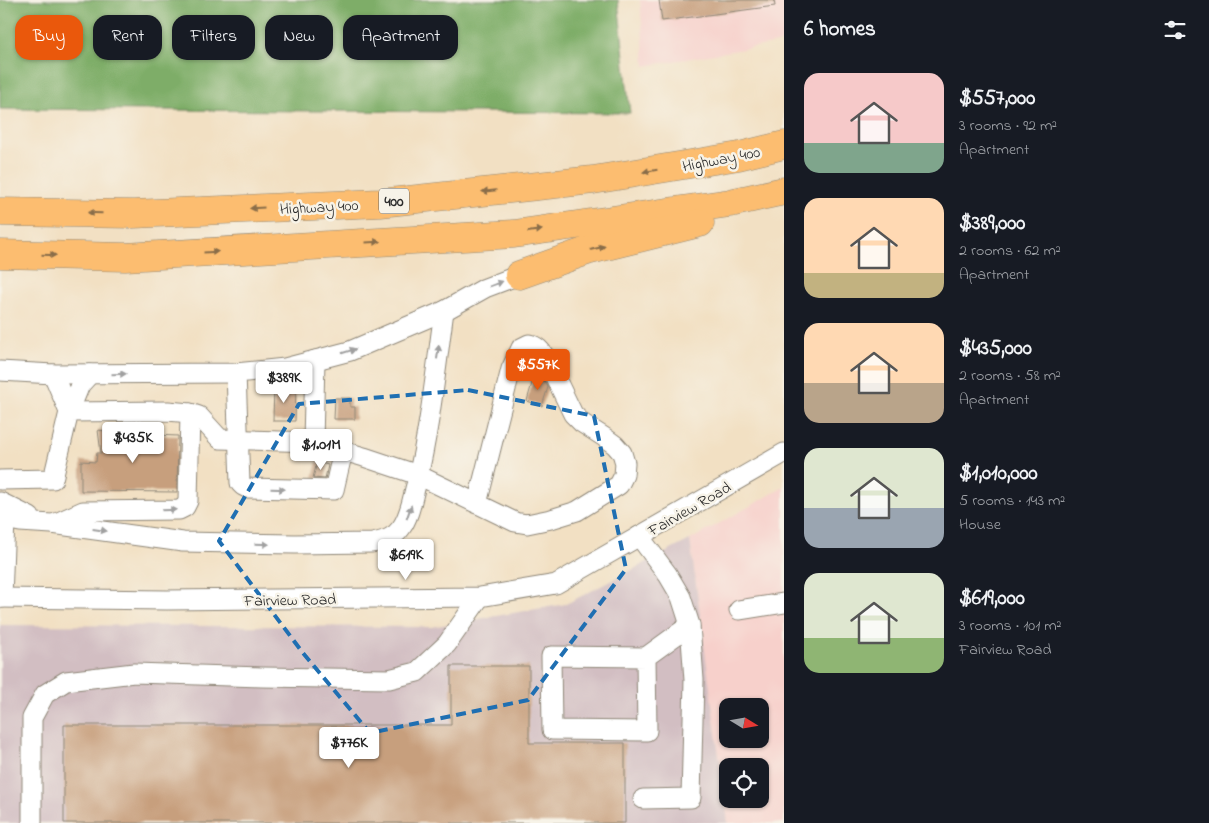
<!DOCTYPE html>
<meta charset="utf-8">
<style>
:root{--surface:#171b24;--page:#242831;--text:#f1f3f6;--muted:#9ea1a6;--accent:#ea580c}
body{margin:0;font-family:"Indie Flower",sans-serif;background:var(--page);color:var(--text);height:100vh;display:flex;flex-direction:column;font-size:19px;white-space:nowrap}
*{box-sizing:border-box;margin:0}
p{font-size:16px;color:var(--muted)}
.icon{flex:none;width:28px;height:28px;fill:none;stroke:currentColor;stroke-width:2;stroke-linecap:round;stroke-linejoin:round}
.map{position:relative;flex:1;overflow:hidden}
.details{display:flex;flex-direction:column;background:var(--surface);width:425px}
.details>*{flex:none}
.top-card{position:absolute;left:15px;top:15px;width:475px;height:45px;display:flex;gap:10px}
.needle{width:32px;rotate:101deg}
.buttons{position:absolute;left:719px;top:698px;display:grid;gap:10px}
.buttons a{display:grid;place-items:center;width:50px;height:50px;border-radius:10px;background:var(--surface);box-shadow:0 1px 4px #0004;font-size:25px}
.price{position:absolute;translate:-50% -42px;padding:0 11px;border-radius:5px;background:#fff;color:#222;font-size:16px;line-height:32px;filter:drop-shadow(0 1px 2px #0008)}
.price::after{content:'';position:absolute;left:50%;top:30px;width:15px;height:11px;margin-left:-8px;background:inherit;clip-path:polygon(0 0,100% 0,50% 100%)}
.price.selected{background:var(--accent);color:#fff}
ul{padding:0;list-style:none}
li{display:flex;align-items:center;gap:15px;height:125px;padding:0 20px}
li span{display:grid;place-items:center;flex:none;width:140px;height:100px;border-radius:15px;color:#555}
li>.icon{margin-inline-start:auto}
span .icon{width:60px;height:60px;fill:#fffc;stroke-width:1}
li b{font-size:21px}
h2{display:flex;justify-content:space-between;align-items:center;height:60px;padding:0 20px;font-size:21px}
.chip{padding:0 18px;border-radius:15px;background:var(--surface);box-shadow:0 1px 4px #0004;font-size:18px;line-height:45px}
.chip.selected{background:var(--accent);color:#fff}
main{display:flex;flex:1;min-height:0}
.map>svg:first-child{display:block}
.built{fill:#f7d0cb;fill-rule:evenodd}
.industrial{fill:#d2bec2}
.forest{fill:#7ead68;stroke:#546c4a}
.building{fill:#c79f7d}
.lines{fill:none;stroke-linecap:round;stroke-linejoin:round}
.minor-casing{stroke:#8e8677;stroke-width:21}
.highway-casing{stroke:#8e8677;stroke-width:29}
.minor{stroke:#fff;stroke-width:19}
.highway{stroke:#fcbd6f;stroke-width:28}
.oneway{fill:#896d4a}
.oneway2{fill:#a0a0a0}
.marked{fill:none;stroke:#1f6fb2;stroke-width:4;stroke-dasharray:10 6;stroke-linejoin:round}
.labels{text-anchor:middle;stroke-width:5;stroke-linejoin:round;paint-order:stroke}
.shield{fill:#f7f3e8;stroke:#686764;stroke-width:1}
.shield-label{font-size:15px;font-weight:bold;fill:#2b2b2b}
.street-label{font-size:16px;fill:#2b2b2b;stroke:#f7f3e8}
</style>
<main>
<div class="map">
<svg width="784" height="823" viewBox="0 0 784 823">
<rect width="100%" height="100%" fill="#f7f3e8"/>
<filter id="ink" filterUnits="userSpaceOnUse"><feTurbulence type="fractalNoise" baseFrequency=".02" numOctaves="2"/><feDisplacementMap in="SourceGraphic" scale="10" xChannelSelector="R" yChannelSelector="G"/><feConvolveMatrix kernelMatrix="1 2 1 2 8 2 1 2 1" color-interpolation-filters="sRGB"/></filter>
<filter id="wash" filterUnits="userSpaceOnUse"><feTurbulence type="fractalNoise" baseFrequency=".0096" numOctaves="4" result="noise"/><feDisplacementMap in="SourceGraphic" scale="20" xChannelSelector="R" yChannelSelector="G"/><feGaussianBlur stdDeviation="1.12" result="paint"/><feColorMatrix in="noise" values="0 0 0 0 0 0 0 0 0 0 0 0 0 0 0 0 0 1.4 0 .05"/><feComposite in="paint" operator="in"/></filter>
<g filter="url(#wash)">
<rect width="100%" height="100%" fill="#f2e0c3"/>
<g class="built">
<path d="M640 0H784V42L645 66Z"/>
<path d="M784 487V823H728L690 540ZM728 706H760V739H728ZM728 766H760V799H728Z"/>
</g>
<path class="industrial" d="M690 540 728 823H0V625L431 627 566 604Z"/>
<path class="forest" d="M0 0H618L630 113 0 109Z"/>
<g id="blocks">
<g class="building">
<path d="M659 0H774L775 6 662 21Z"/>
<path d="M534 376 543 379 548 387 542 406 527 401Z"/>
<path d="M274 387H296L295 421H273Z"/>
<path d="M335 398H350V407H355V419H334Z"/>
<path d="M98 430 144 436 143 431H154V435L178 436 177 492 81 491V461L96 462 97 453H101Z"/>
<path d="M317 462 328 465 325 479 313 478Z"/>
<path d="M451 666H529V743H625V823H64V725H451Z"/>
</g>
</g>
</g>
<g filter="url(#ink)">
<use href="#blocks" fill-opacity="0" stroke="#8e8677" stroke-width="1"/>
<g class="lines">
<g class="minor-casing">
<g id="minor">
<path d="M0 371 53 374 236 373 285 368 350 351 444 311 485 288 519 275"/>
<path d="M236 373 240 483 243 486 247 488 334 490 343 451"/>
<path d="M53 374 69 412"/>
<path d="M69 412 80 385 90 374"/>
<path d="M313 442 315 360"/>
<path d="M0 480 53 479 69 412 168 411 190 413 199 416 220 439 313 442 364 457 418 475 515 522 527 524 551 519 577 511 619 485 624 475 625 463 622 453 615 445 604 437 582 423 573 414 546 358C541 351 538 346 529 344L521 348 511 369 477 504"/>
<path d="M0 502 30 517"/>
<path d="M0 517 5 519 20 522 52 524 183 542 295 544 372 543C384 541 394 538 401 528 410 516 412 499 416 485 430 428 436 369 444 311"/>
<path d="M54 524 83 511 179 510 185 507 188 501 190 413"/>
<path d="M639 536 668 575 681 597 690 625 694 680 691 798 643 799"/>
<path d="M0 598 167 600 480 597 556 584 784 453"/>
<path d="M2 598 5 519"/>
<path d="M739 610 784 603"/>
<path d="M646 657 551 656 552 730 647 731 646 657 690 625"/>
<path d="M32 823V718L45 694 66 681 134 673 262 677 389 679 417 672 447 644 480 597"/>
</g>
</g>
<g class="highway-casing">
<g id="highway">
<path d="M0 212 133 214 380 203 593 180 739 156 784 145"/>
<path d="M0 254 125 257 514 234 730 203 784 191"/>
<path d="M519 275 587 251 700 223"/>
</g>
</g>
<use href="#minor" class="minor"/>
<use href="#highway" class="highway"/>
</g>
<defs><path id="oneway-solid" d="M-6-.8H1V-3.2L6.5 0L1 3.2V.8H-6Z" transform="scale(1.25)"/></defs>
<g class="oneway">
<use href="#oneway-solid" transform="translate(650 171) rotate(171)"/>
<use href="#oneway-solid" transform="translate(489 191) rotate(174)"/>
<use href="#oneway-solid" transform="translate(257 208) rotate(177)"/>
<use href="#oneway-solid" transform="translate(95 213) rotate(-179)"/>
<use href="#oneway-solid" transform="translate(535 231) rotate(-8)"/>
<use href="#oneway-solid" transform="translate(373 242) rotate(-3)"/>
<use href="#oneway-solid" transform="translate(598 248) rotate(-14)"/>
<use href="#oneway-solid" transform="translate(211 252) rotate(-3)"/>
<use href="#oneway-solid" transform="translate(49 255) rotate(1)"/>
</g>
<g class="oneway2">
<use href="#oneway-solid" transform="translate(496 284) rotate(-21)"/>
<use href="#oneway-solid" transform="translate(349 351) rotate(-18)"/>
<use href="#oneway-solid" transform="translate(438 352) rotate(-82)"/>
<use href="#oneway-solid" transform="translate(119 374) rotate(-1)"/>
<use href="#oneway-solid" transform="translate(278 489) rotate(2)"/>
<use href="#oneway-solid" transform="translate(169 510) rotate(-1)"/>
<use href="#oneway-solid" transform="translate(409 512) rotate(-71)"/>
<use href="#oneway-solid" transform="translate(100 530) rotate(8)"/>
<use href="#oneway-solid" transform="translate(262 544) rotate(1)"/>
</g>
</g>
<path class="marked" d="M468 390 594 416 626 569 528 700 370 733 303 653 219 541 299 404Z"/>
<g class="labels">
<rect class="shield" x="379" y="188.5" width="30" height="25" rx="4"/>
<g class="shield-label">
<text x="394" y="206">400</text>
</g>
<g class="street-label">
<text transform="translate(721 158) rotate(-11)" y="6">Highway 400</text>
<text transform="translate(319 206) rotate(-3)" y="6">Highway 400</text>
<text transform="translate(689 508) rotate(-30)" y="6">Fairview Road</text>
<text transform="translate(290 599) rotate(-1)" y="6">Fairview Road</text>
</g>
</g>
</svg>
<div class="buttons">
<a><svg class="needle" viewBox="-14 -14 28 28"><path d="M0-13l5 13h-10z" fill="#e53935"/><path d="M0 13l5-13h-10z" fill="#9ea1a6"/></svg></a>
<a><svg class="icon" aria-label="locate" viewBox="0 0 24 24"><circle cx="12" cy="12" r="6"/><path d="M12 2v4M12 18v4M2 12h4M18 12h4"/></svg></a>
</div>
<b class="price selected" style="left:538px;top:391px">$557K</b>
<b class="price" style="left:284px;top:404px">$389K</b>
<b class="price" style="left:133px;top:464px">$435K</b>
<b class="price" style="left:321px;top:471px">$1.01M</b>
<b class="price" style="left:406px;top:581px">$619K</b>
<b class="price" style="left:349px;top:769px">$776K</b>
<div class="top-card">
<a class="chip selected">Buy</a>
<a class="chip">Rent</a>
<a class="chip">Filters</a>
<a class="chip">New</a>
<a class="chip">Apartment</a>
</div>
</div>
<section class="details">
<h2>6 homes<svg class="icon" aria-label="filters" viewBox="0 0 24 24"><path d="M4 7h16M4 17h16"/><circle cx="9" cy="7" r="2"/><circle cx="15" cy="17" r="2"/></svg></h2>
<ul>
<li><span style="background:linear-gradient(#f6c9c9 70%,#7fa58c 0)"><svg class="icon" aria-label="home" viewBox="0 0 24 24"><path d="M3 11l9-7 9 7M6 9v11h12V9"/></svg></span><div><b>$557,000</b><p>3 rooms · 92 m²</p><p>Apartment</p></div></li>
<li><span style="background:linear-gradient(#ffd9b3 75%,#c2b280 0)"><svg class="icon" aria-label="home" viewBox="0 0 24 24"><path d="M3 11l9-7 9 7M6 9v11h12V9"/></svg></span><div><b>$389,000</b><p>2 rooms · 62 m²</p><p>Apartment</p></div></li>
<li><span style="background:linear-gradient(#ffd9b3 60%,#b9a48a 0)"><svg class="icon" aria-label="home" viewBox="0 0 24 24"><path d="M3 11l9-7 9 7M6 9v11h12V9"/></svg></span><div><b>$435,000</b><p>2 rooms · 58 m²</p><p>Apartment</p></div></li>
<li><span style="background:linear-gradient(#dfe7d0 60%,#9aa5b1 0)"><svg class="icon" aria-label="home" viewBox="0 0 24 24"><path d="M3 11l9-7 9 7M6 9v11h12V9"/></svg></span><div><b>$1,010,000</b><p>5 rooms · 143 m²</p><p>House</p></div></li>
<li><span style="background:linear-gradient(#dfe7d0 65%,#8fb573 0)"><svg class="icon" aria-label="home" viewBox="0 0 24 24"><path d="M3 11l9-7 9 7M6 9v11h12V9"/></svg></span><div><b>$619,000</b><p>3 rooms · 101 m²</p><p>Fairview Road</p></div></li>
</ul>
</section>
</main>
